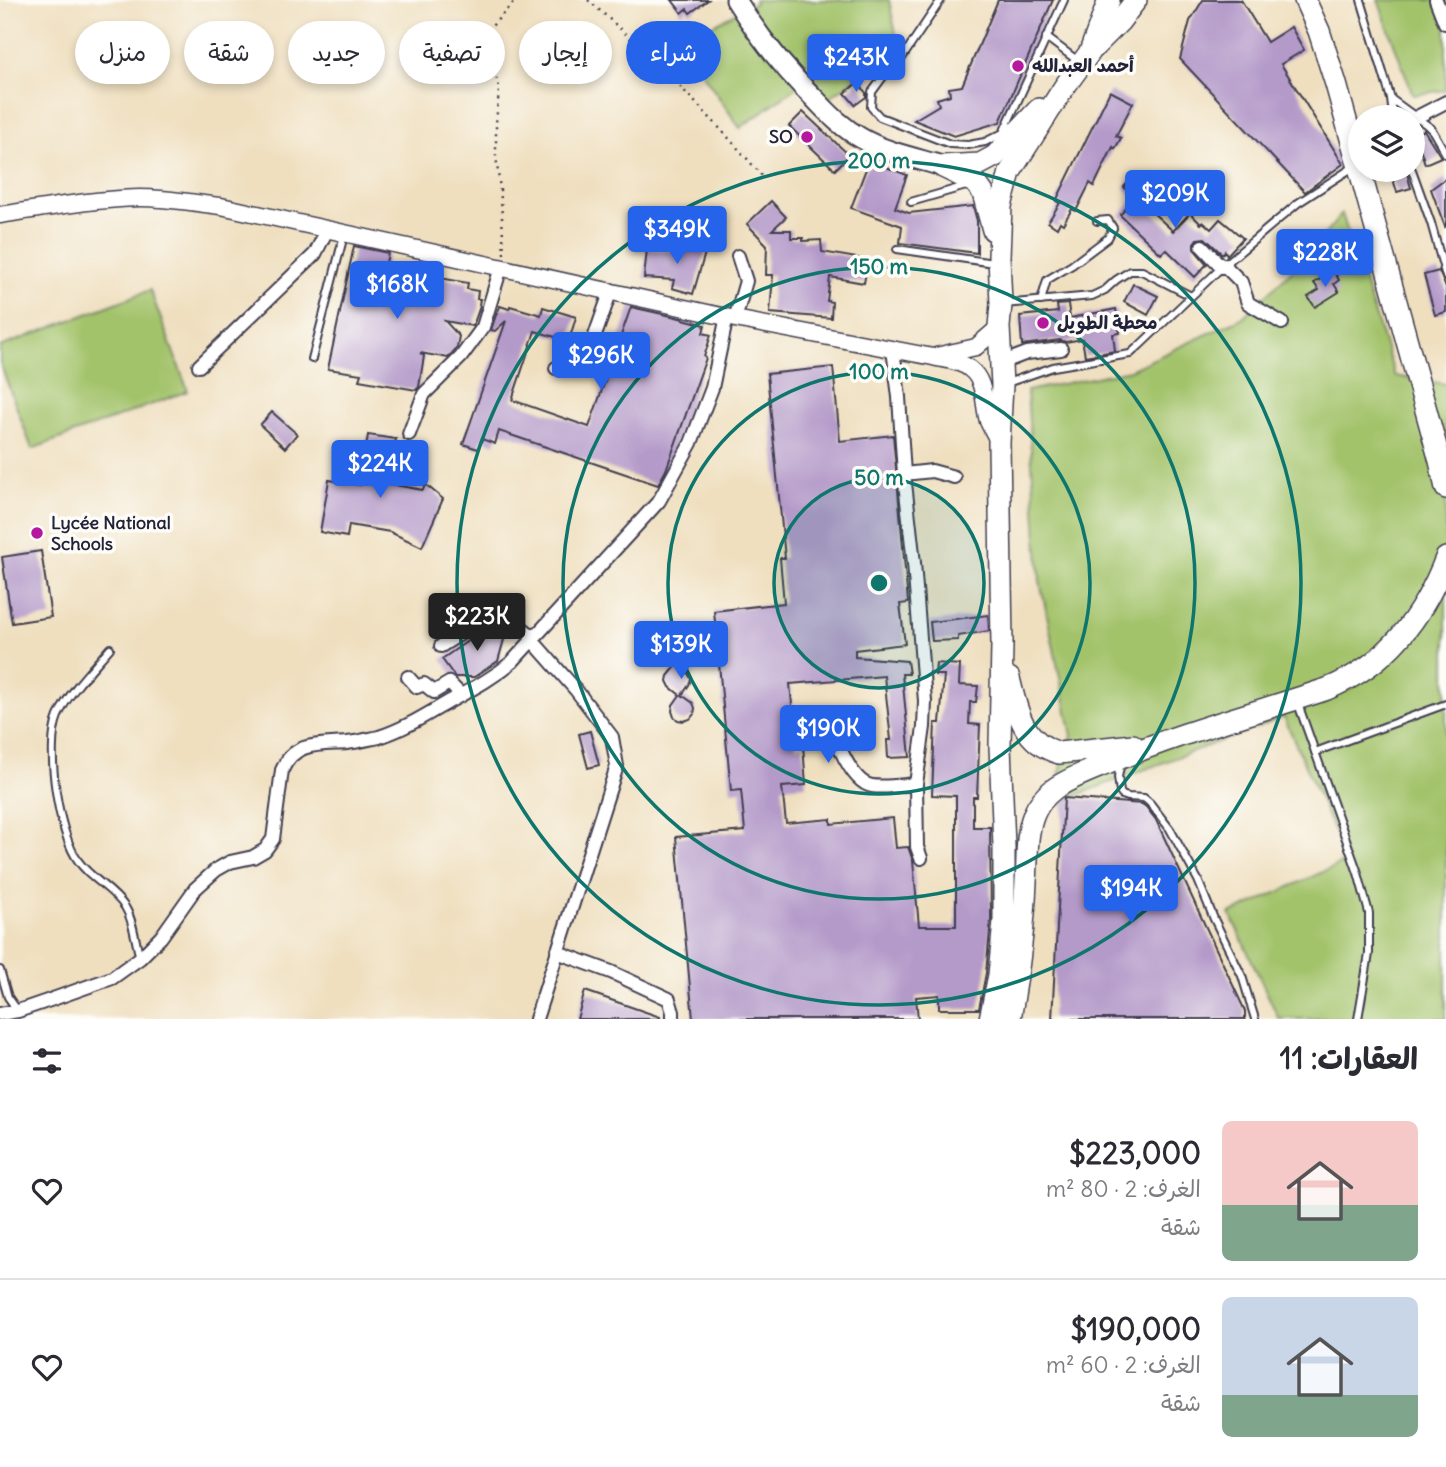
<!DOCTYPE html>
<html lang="ar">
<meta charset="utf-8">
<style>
:root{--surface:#fff;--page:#f2f2f3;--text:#2b2b33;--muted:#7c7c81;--line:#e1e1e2;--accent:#2563eb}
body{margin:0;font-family:Delius,"Playpen Sans Arabic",sans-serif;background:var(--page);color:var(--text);direction:rtl;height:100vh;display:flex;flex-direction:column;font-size:26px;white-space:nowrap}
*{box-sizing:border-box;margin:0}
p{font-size:23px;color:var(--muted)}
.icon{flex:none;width:38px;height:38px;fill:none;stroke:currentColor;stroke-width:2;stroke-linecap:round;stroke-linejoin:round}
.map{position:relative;height:1019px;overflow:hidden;direction:ltr}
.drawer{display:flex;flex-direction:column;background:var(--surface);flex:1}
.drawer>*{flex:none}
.top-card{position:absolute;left:21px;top:21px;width:700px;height:63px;direction:rtl;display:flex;gap:14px}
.fabs{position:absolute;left:1348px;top:105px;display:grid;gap:14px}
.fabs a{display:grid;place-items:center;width:77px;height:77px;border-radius:50%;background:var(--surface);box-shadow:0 4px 10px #0003;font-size:35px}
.price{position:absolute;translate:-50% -60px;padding:0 16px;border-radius:7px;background:var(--accent);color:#fff;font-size:23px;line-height:46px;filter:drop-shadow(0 2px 4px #0008)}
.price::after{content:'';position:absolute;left:50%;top:42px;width:21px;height:16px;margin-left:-10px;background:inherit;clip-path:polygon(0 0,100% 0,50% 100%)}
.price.active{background:#222;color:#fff}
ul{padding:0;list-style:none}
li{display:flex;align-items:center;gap:21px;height:175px;padding:0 28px}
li+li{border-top:2px solid var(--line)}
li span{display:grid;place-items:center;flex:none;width:196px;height:140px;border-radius:10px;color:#555}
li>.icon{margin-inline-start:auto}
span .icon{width:84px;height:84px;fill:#fffc;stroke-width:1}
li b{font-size:30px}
h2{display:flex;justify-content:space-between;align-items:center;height:84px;padding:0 28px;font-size:30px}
.chip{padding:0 24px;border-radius:32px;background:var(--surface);box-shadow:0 4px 10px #0003;font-size:24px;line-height:63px}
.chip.active{background:var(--accent);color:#fff}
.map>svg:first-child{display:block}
.green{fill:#a3c36b;stroke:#627253;stroke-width:2}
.building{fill:#b49ac9}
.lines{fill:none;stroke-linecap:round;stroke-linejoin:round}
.lane-casing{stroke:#413e4f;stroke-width:10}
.street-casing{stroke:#413e4f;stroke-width:16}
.secondary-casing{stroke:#413e4f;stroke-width:19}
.primary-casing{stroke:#413e4f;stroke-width:23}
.highway-casing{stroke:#413e4f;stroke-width:24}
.path{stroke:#413e4f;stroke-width:2.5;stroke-dasharray:2 5;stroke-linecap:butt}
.lane{stroke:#fff;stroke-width:6}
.street{stroke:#fff;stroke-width:12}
.secondary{stroke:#fff;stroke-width:16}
.primary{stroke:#fff;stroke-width:19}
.highway{stroke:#fff;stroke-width:21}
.ring{fill:none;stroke:#0f766e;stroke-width:3.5}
.poi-dot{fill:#b5179e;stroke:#fdfcf7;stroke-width:2.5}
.labels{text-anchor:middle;stroke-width:7;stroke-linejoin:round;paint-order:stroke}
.poi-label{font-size:18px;font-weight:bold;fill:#22223b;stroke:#fdfcf7;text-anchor:start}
.centre{fill:#0f766e;stroke:#fdfcf7;stroke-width:3.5}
.ring-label{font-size:21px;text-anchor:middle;font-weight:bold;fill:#0f766e;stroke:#fdfcf7;stroke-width:7;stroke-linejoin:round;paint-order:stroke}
</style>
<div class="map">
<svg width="1446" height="1019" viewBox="0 0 1446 1019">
<rect width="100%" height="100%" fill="#fdfcf7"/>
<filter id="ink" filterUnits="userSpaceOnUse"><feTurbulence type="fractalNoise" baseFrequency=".0143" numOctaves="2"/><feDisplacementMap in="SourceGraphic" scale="14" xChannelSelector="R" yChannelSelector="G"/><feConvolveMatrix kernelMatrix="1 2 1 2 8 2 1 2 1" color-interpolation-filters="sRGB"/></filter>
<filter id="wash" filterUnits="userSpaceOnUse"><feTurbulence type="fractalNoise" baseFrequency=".00686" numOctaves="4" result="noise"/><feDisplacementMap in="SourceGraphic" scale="28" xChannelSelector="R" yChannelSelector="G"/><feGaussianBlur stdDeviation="1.57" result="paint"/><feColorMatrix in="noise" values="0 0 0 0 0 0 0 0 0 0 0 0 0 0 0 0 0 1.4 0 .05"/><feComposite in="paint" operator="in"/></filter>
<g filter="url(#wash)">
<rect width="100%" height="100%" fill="#efdfbf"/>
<g class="green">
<path d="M754 0H889L899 49 827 99 798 86 740 128 681 42 755 3Z"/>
<path d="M1378 0H1446V90L1413 95Z"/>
<path d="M1342 214 1395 376 1446 384V1019H1279L1230 914 1347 861 1284 717 1077 795 1047 811 1072 736 1040 581 1027 391 1130 370 1242 318 1302 261Z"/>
<path d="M150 290 188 391 32 449 0 363V347Z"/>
</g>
<g id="blocks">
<g class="building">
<path d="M672 0H708L690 13 687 9 682 13Z"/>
<path d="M998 0H1053L1000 122 954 136 914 120 939 105 937 99 950 95 949 88 962 86Z"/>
<path d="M1203 0H1241L1267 42 1291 27 1304 50 1281 64 1343 164 1305 192 1180 59 1190 21Z"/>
<path d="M858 82 866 93V97L855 105 845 93Z"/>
<path d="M1110 91 1133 103 1116 136 1121 138 1115 149 1113 147 1094 186 1090 183 1076 211 1072 209 1063 224 1060 222 1057 228 1048 222 1060 203 1056 201Z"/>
<path d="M803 112 849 155 835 170 789 126Z"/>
<path d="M1424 130 1441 157 1425 164 1416 135Z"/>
<path d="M871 156 873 157V162L907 175 895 208 909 213 973 206 977 221V253L900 243 902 226 851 208Z"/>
<path d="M1390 170H1406L1411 188 1397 192Z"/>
<path d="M1133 177 1147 190 1150 186 1163 199 1151 211 1173 231 1190 213 1201 224 1203 222 1211 229 1220 219 1243 238 1227 255 1225 251 1222 254 1205 238 1197 239 1194 243V249L1207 264 1195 277 1166 249 1161 254 1120 215 1135 198 1124 187Z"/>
<path d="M1446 178V226L1445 227 1431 189Z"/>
<path d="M771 201 786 217 772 230H791V238H803V241L821 240 822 252 868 260 864 283 830 277 827 301 832 302 831 318 770 313 773 275H766L767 245 747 224Z"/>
<path d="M686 240 707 246 693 294 672 288 674 280 644 278 647 249 682 252Z"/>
<path d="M354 246 388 253 385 268 468 283 467 289 478 291 477 299H480L479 305 480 306 473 326 445 321 459 336 457 347 454 351 448 358 420 353 424 356 419 387 416 390 359 380 361 374 328 369Z"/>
<path d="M1333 271 1339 280 1334 284 1339 292 1315 307 1308 297 1319 290 1314 283Z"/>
<path d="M1439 271 1446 288V312L1435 315 1424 275Z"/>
<path d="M1133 284 1158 296 1148 315 1124 302Z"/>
<path d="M1068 304 1070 318 1116 309 1120 333 1113 334 1115 351 1085 356 1082 339 1066 342 1060 340 1022 345 1020 316 1058 312 1057 305Z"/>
<path d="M500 306 509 309 510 306 541 315 543 307 576 317 569 341 535 331 512 400 589 427 631 307 676 317 705 325 703 333 711 335 704 357 706 358 666 470 658 485 499 431 495 444 482 439 478 449 463 444 506 321 495 331 491 330 498 309H499Z"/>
<path d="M833 367 840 441 893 435 908 603 900 604 905 644 855 650V657L907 661 909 674H902L910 757 888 758 887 740H891L884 676 790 684 796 746 803 745 806 785 782 787 786 823 831 819V824L893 818 896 848 908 847 913 861 919 926H956V796L932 795 935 723H940L944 675H935L936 663 960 665 959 685 978 686 976 702H970L969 724 980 725 977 797H973V827H990L991 920 986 973 979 1009H939V995L916 997 918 1019H693L676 837 745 831 741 790 731 791 714 611 784 603 780 558H785L767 374Z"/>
<path d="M272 412 297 434 285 448 260 425Z"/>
<path d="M368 435 396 439 389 484 423 490 425 484 443 499 422 547 390 532 349 525 347 537 320 532 329 480 360 485Z"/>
<path d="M41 551 51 617 12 623 2 557Z"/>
<path d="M988 615 989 631 958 636V640L932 641 930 622Z"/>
<path d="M495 622 505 636 498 661 474 677H455L442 659Z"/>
<path d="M678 641 684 642 689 646 691 651 690 657 681 668 688 673 691 679 689 685 682 695 693 703 695 708 694 714 690 719 684 721 678 720 674 717 672 711 673 705 680 695 670 687 667 681 668 676 677 665 670 659 668 654 669 648 673 643Z"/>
<path d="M590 731 599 765 588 768 579 734Z"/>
<path d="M1064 798 1142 804 1146 807 1156 820 1245 1011V1019H1052Z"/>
<path d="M585 991 660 1017V1019H577Z"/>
</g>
</g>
</g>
<g filter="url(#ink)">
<use href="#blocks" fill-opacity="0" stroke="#413e4f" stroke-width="2"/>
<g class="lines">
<g class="lane-casing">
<g id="lane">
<path d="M941 0 902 58 886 73 872 92 871 107 880 117 950 144 968 145 985 142 1003 133 1064 0"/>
<path d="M1361 0 1391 99 1431 128 1446 154"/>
<path d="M1046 37 1078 61"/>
<path d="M1391 99 1393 117"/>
<path d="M1412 170 1431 223 1446 277"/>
<path d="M911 202 966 186"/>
<path d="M897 249 994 263"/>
<path d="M1041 301 1047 280 1072 265 1108 238 1113 228 1108 220 1097 221"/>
<path d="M1004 304 1092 296 1105 290 1116 280 1130 271H1142L1191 296"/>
<path d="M312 359 344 235"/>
<path d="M1007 383 1053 367 1130 354 1139 346 1222 267 1298 203 1355 166"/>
<path d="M110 648C93 668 69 692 58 716 45 747 58 835 79 862 91 879 113 889 125 907 134 921 135 942 140 958"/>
<path d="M1297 701 1358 873 1369 913V954L1358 1019"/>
<path d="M1315 752 1446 704"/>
<path d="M1121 762 1118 777 1120 792 1122 795 1128 797 1144 798 1150 803 1170 829 1198 880 1214 919 1242 976 1255 1019"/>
<path d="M0 970 8 997 18 1011"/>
</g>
</g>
<g class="street-casing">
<g id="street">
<path d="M1436 0 1445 23"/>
<path d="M1417 117 1446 102"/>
<path d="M1202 246 1222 267"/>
<path d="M1224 265 1241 282 1248 303 1282 323"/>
<path d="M735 319 746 281 738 256"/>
<path d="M893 349 899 397 904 474 914 563 925 701 924 727 916 784 917 847 921 858"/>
<path d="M1001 363 1027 353 1061 349"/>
<path d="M199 366 315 254 327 230"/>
<path d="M556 368 583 370 611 290"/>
<path d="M409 434 424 394 461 357 483 327 501 267"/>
<path d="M904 474 932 471 954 477"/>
<path d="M531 639 576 690 612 737 617 766 536 1019"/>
<path d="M441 646 498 610 534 637"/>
<path d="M408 677 417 687 424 684 434 692 449 683 461 695"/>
<path d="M829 720C835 738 851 783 872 786 886 788 902 785 916 784"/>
<path d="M557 952 611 972 669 999 673 1012V1019"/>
<path d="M0 1014 18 1011 50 1000 112 978 140 958 161 937 195 889 216 870 230 862 253 857 265 850 273 839 282 770C294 741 320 745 347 743 357 742 369 739 379 737 405 729 429 713 452 700 474 688 493 678 512 662L659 501 691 443 712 388 727 316"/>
</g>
</g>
<g class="secondary-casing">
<g id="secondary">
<path d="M0 215C46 208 93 199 140 198 167 198 194 203 221 206L735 319 933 357C945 360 961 361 970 369 986 381 983 404 988 421 991 428 995 434 998 441"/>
<path d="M936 356 976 347 999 327"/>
</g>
</g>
<g class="primary-casing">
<path id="primary" d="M736 0C759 37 785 70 816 100 830 115 843 128 861 138 885 152 915 158 942 166"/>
</g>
<g class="highway-casing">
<g id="highway">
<path d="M1305 0 1319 31 1336 84 1440 461 1446 488"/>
<path d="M1093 48 1120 21 1136 0"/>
<path d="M942 166 980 164 995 156 1039 109"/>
<path d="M943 167 976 183 983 193 993 230"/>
<path d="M1009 678C1017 711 1022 742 1059 753L1133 745"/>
<path d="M990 1019 999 975 1004 921V847L1000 746 1002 645 999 443 1002 385 999 327 1001 304 999 257 1001 206 1010 172 1065 86 1090 52 1109 0"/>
<path d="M1010 1019C1018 974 1024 928 1026 882 1028 859 1025 836 1034 814 1038 804 1046 795 1054 789 1071 777 1092 770 1111 762 1181 732 1255 713 1327 689 1388 664 1423 617 1446 558"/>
</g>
</g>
<g class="path">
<path d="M588 0C652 56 708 113 763 177"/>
<path d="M504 254 501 199 496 155V123L499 90 489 43 491 27 516 0"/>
</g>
<use href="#lane" class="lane"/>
<use href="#street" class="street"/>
<use href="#secondary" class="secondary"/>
<use href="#primary" class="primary"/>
<use href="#highway" class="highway"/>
</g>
</g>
<circle cx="879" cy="583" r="105" fill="#0f766e" fill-opacity=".12"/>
<g class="ring">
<circle cx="879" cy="583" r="105"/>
<circle cx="879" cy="583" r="211"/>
<circle cx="879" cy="583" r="316"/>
<circle cx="879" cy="583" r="422"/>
</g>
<g class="poi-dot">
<circle cx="1018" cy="66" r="7"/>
<circle cx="807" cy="137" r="7"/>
<circle cx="1043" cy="323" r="7"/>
<circle cx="37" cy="533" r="7"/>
</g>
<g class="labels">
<g class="poi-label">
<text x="1032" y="72">أحمد العبدالله</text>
<text x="793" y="143" text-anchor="end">SO</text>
<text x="1057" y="329">محطة الطويل</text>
<text x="51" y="529">Lycée National<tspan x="51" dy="21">Schools</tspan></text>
</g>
</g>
<circle cx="879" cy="583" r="10" class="centre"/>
<g class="ring-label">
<text x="879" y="168">200 m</text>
<text x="879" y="274">150 m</text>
<text x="879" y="379">100 m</text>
<text x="879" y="485">50 m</text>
</g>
</svg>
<div class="fabs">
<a><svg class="icon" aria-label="layers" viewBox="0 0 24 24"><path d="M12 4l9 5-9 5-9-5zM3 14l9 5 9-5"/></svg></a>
</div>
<b class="price" style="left:856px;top:94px">$243K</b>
<b class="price" style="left:1175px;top:230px">$209K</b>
<b class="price" style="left:677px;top:266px">$349K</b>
<b class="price" style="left:1325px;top:289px">$228K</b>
<b class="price" style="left:397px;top:321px">$168K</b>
<b class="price" style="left:601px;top:392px">$296K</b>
<b class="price" style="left:380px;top:500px">$224K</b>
<b class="price active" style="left:477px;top:653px">$223K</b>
<b class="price" style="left:681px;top:681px">$139K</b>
<b class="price" style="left:828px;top:765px">$190K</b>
<b class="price" style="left:1131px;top:925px">$194K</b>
<div class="top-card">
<a class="chip active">شراء</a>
<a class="chip">إيجار</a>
<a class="chip">تصفية</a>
<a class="chip">جديد</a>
<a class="chip">شقة</a>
<a class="chip">منزل</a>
</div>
</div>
<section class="drawer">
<h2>العقارات: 11<svg class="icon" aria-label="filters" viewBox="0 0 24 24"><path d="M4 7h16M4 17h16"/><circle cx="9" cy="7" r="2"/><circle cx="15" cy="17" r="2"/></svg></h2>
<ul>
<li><span style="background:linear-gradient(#f6c9c9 60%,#7fa58c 0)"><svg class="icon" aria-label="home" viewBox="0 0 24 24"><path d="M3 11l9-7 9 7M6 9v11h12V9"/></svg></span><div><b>$223,000</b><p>الغرف: 2 · 80 m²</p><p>شقة</p></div><svg class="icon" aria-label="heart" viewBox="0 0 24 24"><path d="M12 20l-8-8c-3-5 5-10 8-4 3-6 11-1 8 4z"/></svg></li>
<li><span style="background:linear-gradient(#c9d6e8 70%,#7fa58c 0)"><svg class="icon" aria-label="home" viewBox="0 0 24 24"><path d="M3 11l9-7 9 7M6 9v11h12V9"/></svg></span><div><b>$190,000</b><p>الغرف: 2 · 60 m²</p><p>شقة</p></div><svg class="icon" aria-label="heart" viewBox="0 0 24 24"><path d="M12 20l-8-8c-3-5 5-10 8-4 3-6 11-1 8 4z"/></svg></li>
</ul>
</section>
